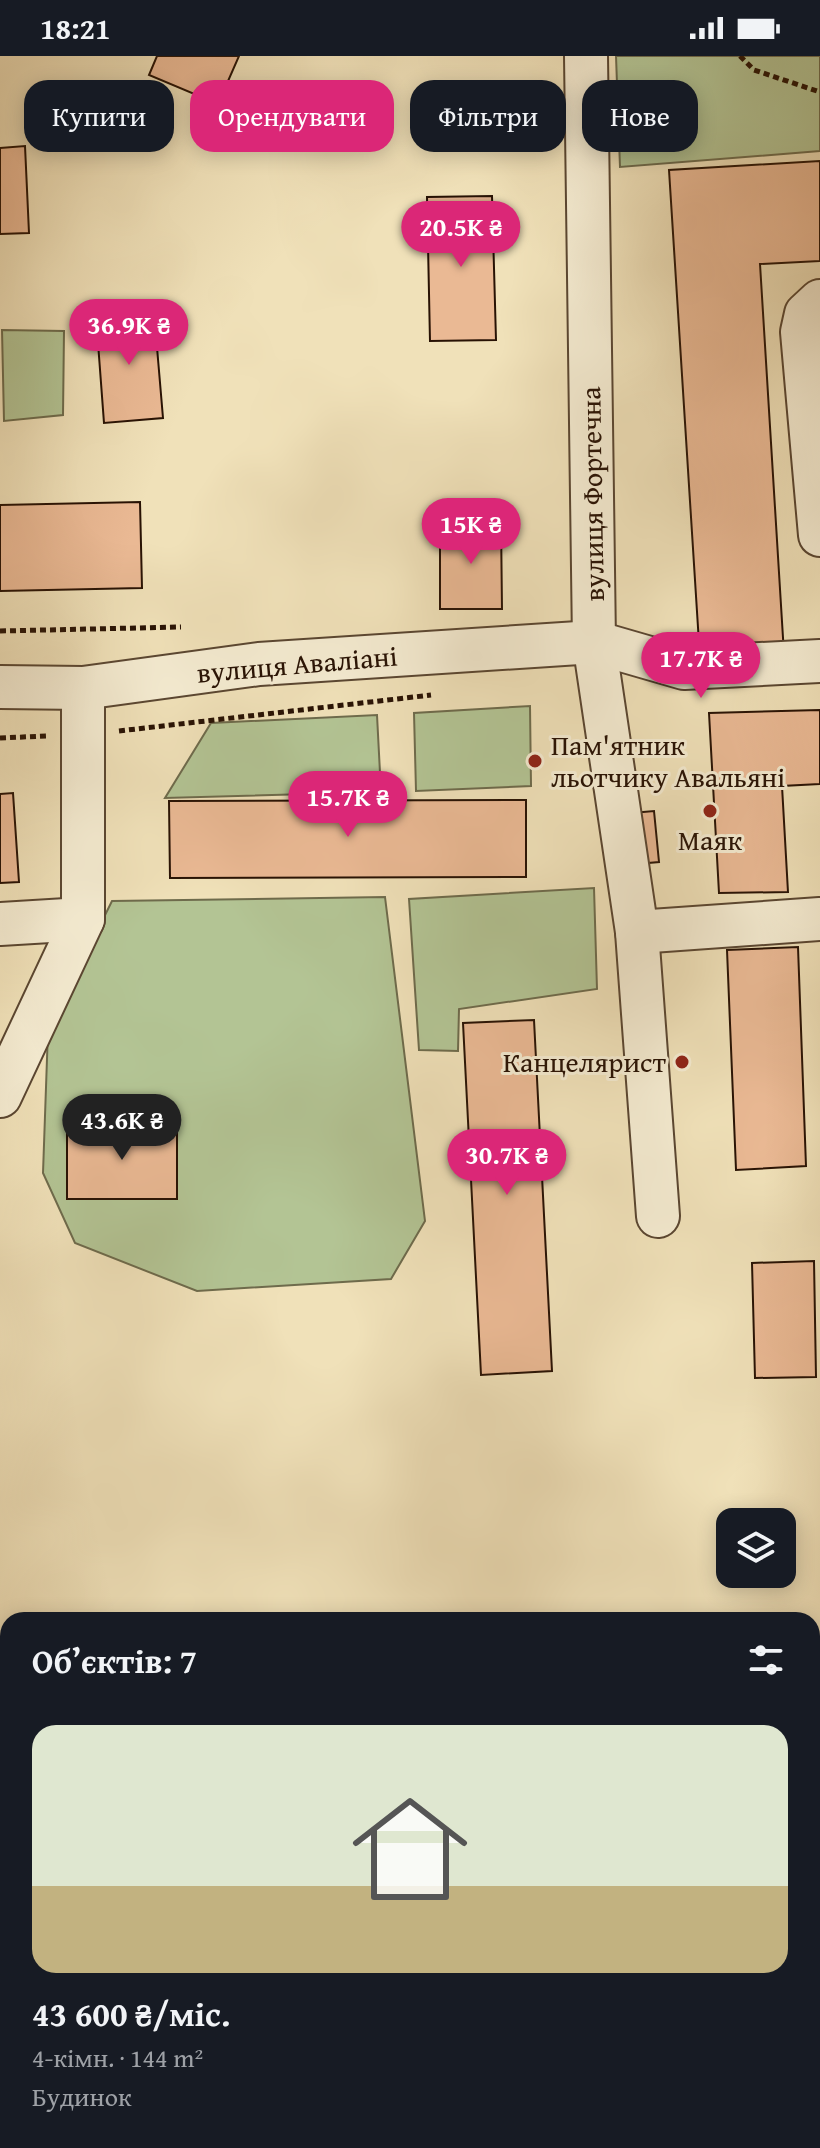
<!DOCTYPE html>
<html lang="uk">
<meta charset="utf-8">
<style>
:root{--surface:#171b24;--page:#20242c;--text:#f1f3f6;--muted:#9ea1a6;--line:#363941;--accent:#db2777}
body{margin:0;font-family:"Gentium Book Plus",serif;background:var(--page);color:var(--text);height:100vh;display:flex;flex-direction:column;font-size:30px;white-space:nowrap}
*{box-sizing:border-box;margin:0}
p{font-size:26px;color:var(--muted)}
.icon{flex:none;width:44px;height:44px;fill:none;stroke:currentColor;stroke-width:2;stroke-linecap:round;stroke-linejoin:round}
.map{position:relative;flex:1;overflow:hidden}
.sheet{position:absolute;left:0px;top:1556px;width:820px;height:536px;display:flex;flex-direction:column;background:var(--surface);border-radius:24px 24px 0 0;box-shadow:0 4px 20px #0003}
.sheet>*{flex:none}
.banner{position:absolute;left:24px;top:24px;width:772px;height:72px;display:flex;gap:16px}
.fabs{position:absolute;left:716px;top:1452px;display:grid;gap:16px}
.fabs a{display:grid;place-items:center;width:80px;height:80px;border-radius:16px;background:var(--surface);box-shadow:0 4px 20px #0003;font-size:40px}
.price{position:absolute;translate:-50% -68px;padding:0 18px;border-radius:28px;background:var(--accent);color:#fff;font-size:26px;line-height:52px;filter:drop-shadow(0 2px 4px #0008)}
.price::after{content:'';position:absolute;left:50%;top:48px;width:24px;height:18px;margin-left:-12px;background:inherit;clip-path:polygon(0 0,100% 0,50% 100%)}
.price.active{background:#222;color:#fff}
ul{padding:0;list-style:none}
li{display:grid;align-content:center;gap:16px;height:424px;padding:0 32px}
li+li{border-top:2px solid var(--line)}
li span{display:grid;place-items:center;height:248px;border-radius:24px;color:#555}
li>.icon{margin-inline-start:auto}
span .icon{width:144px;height:144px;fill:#fffc;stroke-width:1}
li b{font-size:34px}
h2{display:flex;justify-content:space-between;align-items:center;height:96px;padding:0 32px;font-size:34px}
.pill{padding:0 28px;border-radius:24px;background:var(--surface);box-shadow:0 4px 20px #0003;font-size:28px;line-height:72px}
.pill.active{background:var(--accent);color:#fff}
.status{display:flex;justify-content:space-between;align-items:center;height:56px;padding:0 40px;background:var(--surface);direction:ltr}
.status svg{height:22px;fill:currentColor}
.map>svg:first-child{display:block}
.green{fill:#b3c494;stroke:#6e6b4c;stroke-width:2}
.building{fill:#eab994;stroke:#281204;stroke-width:2}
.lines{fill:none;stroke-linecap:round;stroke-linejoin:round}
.minor-casing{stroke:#5a4631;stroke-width:46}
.path{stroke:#281204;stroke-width:5;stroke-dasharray:6 4;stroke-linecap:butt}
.minor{stroke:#f5ecd2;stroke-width:42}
.poi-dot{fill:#8f2418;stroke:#f5ecd2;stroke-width:3}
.labels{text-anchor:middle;stroke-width:6;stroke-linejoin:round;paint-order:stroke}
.street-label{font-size:28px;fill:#281204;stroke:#f5ecd2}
.poi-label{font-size:28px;fill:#281204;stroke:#f5ecd2;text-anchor:start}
</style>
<div class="status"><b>18:21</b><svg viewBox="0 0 49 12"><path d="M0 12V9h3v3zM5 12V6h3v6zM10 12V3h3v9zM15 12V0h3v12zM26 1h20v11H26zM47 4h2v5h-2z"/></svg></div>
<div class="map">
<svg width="820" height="2092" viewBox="0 0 820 2092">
<rect width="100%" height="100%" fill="#f0e1b9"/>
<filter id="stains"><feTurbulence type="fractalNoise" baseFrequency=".0025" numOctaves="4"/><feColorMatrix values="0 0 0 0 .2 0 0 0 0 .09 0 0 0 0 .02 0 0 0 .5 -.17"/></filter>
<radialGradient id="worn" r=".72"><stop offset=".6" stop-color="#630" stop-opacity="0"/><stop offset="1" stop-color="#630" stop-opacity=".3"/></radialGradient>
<g class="green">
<path d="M616 0H820V95L620 111Z"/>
<path d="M2 274 64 275 63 359 4 365Z"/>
<path d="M530 650 531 730 416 735 414 657Z"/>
<path d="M377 659 381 736 165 742 211 667Z"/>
<path d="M594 832 597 933 459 953 458 995 419 994 409 843Z"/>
<path d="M385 841 425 1165 391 1223 197 1235 75 1187 43 1117 48 974 112 845Z"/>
</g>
<g class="building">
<path d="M157 0H239L218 48 149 19Z"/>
<path d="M25 90 29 177 0 178V92Z"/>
<path d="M820 105V205L760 208 784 598 700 603 669 114Z"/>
<path d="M492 140 496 284 430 285 427 141Z"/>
<path d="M154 256 163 362 104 367 96 260Z"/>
<path d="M140 446 142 532 0 535V449Z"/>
<path d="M440 466H501L502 553H440Z"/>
<path d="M820 654V728L782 730 788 836 719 837 709 657Z"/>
<path d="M13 737 19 826 0 827V738Z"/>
<path d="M526 744V821L170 822 169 745Z"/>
<path d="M654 755 659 806 637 808 632 757Z"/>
<path d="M798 891 806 1110 736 1114 727 894Z"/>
<path d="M534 964 552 1315 481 1319 463 967Z"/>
<rect x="67" y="1070" width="110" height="73"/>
<path d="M814 1205 816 1321 755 1322 752 1207Z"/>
<path d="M812 1837 820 1842V2092H667L671 2084H812Z"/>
<path d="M151 2084H234L248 2092H166Z"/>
</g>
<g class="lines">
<g class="minor-casing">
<g id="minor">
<path d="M586 0 594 586 637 876 658 1160"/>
<path d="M820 245 806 258 802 276 820 479"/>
<path d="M0 631 83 632 259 608 594 586 684 612 820 605"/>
<path d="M0 868 83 863"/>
<path d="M637 876 820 863"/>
<path d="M0 1040 83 863V632"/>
<path d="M812 1652H820"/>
<path d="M0 1687H8"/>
</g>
</g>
<g class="path">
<path d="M740 0 754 14 820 36"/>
<path d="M0 575 181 571"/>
<path d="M119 675 431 639"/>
<path d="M0 682 46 680"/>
</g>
<use href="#minor" class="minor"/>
</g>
<g class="poi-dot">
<circle cx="535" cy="705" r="8"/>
<circle cx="710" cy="755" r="8"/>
<circle cx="682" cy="1006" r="8"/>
</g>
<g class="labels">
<g class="street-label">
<text transform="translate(592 438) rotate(-91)" y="10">вулиця Фортечна</text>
<text transform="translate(297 608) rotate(-5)" y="10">вулиця Аваліані</text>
</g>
<g class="poi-label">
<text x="551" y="699">Пам'ятник<tspan x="551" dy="32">льотчику Авальяні</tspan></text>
<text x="710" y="794" text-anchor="middle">Маяк</text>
<text x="666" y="1016" text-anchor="end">Канцелярист</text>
</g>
</g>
<rect width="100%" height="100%" filter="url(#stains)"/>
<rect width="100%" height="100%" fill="url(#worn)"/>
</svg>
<div class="fabs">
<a><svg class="icon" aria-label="layers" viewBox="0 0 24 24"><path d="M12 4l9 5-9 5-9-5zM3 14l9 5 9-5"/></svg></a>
</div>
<b class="price" style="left:461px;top:213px">20.5K ₴</b>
<b class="price" style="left:129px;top:311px">36.9K ₴</b>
<b class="price" style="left:471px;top:510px">15K ₴</b>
<b class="price" style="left:701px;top:644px">17.7K ₴</b>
<b class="price" style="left:348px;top:783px">15.7K ₴</b>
<b class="price active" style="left:122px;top:1106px">43.6K ₴</b>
<b class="price" style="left:507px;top:1141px">30.7K ₴</b>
<div class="banner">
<a class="pill">Купити</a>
<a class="pill active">Орендувати</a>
<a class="pill">Фільтри</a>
<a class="pill">Нове</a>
</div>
<section class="sheet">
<h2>Об’єктів: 7<svg class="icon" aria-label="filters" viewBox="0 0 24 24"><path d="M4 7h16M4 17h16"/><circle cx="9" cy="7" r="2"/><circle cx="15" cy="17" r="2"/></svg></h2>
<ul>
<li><span style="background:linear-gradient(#dfe7d0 65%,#c2b280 0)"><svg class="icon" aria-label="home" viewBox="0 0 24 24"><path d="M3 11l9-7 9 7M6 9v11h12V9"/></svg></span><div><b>43 600 ₴/міс.</b><p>4-кімн. · 144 m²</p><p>Будинок</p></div></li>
</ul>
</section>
</div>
